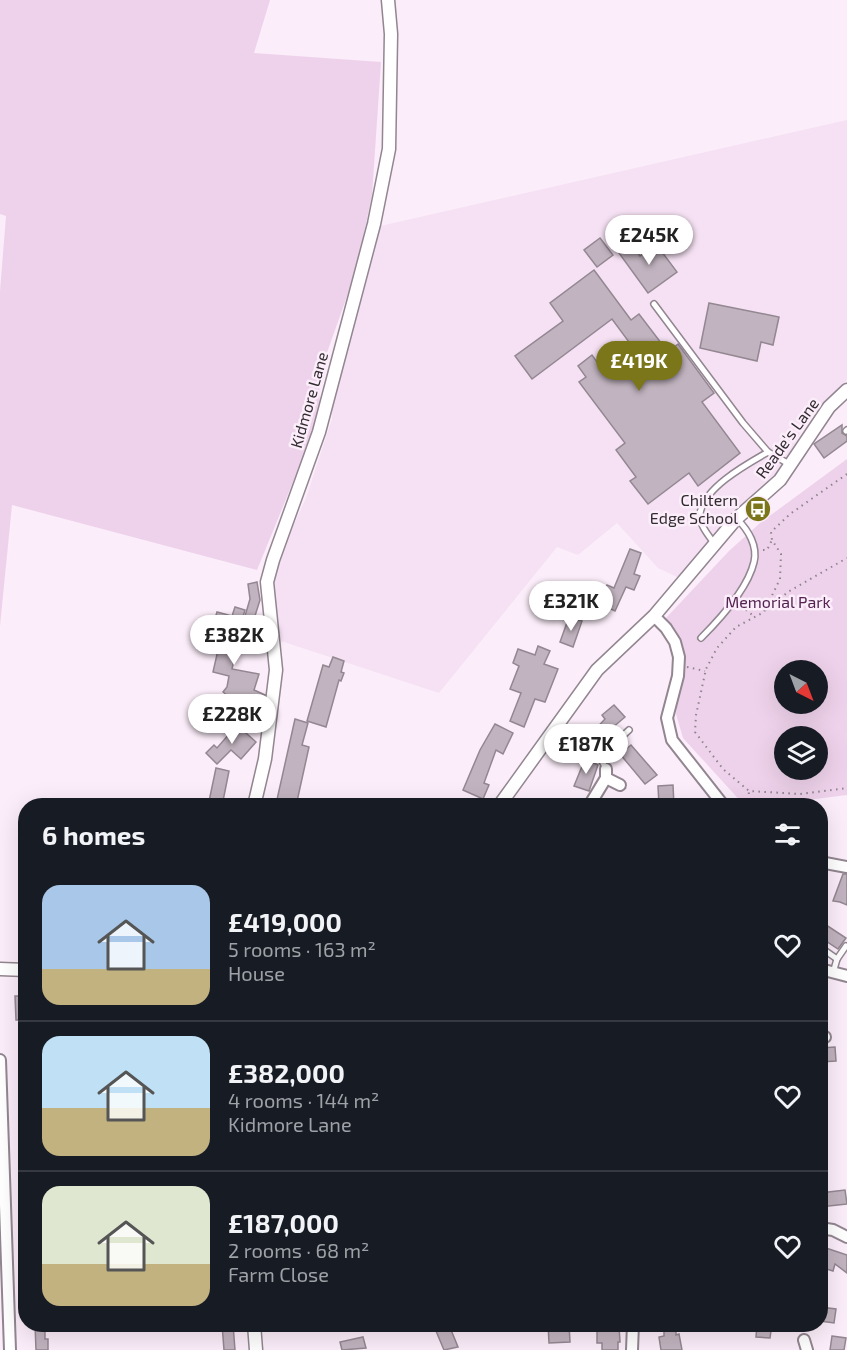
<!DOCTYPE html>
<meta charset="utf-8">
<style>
:root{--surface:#171b24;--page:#20242c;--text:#f1f3f6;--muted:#9ea1a6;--line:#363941;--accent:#7b761a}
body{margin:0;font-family:"Exo 2",sans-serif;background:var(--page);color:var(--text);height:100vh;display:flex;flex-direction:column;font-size:22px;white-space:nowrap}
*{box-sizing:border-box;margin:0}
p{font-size:20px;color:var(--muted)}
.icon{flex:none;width:33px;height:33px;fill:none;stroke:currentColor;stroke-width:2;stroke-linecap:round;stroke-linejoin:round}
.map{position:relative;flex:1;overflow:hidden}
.side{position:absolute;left:18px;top:798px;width:810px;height:534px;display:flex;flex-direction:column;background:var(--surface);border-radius:24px;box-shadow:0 6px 24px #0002}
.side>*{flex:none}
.needle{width:39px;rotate:138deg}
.controls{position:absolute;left:774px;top:660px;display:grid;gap:12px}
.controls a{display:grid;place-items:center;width:54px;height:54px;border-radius:50%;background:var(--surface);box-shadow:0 6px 24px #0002;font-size:30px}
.price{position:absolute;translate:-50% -51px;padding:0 14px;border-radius:21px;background:#fff;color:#222;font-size:20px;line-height:39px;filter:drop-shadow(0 2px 3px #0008)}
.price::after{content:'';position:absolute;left:50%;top:36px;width:18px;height:14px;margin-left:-9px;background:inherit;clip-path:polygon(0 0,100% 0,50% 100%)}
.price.current{background:var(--accent);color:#fff}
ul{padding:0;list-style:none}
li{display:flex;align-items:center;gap:18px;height:150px;padding:0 24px}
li+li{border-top:2px solid var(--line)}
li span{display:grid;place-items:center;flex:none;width:168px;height:120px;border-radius:18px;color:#555}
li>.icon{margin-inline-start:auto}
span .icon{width:72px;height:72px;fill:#fffc;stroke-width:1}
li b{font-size:26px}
h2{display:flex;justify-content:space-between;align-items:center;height:72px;padding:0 24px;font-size:26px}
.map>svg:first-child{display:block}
.built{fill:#f5e1f3}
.green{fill:#eed2eb;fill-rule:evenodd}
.building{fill:#c1b3bf;stroke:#938792;stroke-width:1.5}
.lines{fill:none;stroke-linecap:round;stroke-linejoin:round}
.service-casing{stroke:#928690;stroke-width:8}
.minor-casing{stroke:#928690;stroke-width:14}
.tertiary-casing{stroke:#928690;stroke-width:15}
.path{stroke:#8e848c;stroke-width:2;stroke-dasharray:1.5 4.5;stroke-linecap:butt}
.service{stroke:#fff;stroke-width:5}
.minor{stroke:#fff;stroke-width:10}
.tertiary{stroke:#fff;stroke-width:12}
.labels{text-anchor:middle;stroke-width:5;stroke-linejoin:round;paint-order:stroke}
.street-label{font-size:16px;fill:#312c30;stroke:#fbedf9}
.poi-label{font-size:16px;fill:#312c30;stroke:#fbedf9;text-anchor:end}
.park-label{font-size:16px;fill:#532250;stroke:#fbedf9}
</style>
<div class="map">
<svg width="847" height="1350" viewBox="0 0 847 1350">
<rect width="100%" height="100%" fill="#fbedf9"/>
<path class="built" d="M847 120V380L808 419 782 468 762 490 723 524 679 578 658 568 617 523 578 555 557 547 439 693 281 641 272 572 306 498 332 419 333 368 376 227Z"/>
<g class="green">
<path d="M0 0H270L254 53 381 62 372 195 356 271 319 375 320 416 257 570 12 505 0 626V291L6 216 0 214Z"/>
<path d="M847 459V795L768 805H744L683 738 676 714 682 644 666 618 729 551 760 523ZM784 670H818V704H784ZM784 736H818V770H784Z"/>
</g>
<g class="building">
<path d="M600 238 613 255 597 267 584 250Z"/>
<path d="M631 244 640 256 656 244 677 272 648 293 619 253Z"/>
<path d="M594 270 631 320 639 314 668 352 678 344 714 393 702 402 740 453 698 486 689 473 648 504 630 481 636 477 616 450 625 443 579 382 586 377 578 366 592 355 602 369 632 346 612 319 532 379 515 356 563 321 550 303Z"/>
<path d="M709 303 779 317 773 345 761 342 757 361 700 348Z"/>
<path d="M842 425V433L847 436V441L824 458 814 444Z"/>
<path d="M630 549 641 553 634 574 640 576 634 590 626 587 615 611 598 603 607 585 614 588Z"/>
<path d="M257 582 260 600 254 619 245 616 250 599 248 584Z"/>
<path d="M235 607 245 610 236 641 238 642 232 669 259 674 254 690 265 695 260 708 246 702 242 707 236 703 225 717 216 711 228 696 223 692 227 687 229 676 213 672 223 628 213 625 217 612 232 616Z"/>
<path d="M569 617 582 621 573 647 560 642Z"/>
<path d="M538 646 550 651 544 664 558 669 545 702 535 699 524 727 510 721 521 693 510 689 519 666 513 663 518 649 535 655Z"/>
<path d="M333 657 344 661 341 672 344 673 341 681 339 680 326 727 307 721 323 665 329 667Z"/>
<path d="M614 705 625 717 605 734 609 738 598 749 587 738 605 719 602 715Z"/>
<path d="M295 719 308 723 302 745 309 747 296 806H282L276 804Z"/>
<path d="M495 724 513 733 503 754 496 750 484 783 489 785 483 799 463 790 480 750Z"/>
<path d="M237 725 256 742 241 759 231 750 217 764 206 753 214 745 217 748Z"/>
<path d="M631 745 657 775 645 784 620 754Z"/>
<path d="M585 759 598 765 589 791 574 786Z"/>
<path d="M216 768 229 771 222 806H208Z"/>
<path d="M673 785 674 806H659L658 786Z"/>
<path d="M843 874H847V905L840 902 833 901Z"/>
<path d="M820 921 846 938 838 949 820 937Z"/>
<path d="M15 996H26V1020H16Z"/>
<path d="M835 1047 836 1061 820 1062V1048Z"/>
<path d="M845 1190 847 1204 820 1207V1193Z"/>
<path d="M820 1246 847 1255V1273L835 1264 833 1271 820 1267Z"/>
<path d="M820 1307 836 1309 834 1323 820 1321Z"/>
<path d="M35 1324H45V1339H48V1350H36Z"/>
<path d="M222 1324H233L235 1350H224Z"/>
<path d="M548 1324H569L570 1342 549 1343Z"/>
<path d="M664 1324H676V1335L679 1334 682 1350H661L659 1337 664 1336Z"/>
<path d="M757 1324H772L770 1338 756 1337Z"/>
<path d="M449 1325 458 1347 444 1350 436 1331Z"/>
<path d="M619 1326 620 1342H618V1350H602V1343H597V1327Z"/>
<path d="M832 1336 846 1338 844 1350H830Z"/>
<path d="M363 1337 366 1348 342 1350 340 1342Z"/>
</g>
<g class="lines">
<g class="service-casing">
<g id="service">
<path d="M654 304 743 423 768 452 789 464"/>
<path d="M846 431 847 430"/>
<path d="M714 543C708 535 699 524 700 514 703 488 747 464 768 452"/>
<path d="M701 638C720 619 748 588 754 562 758 546 748 530 738 520"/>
<path d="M606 769 601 759 602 755 629 730"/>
<path d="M820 947 837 959"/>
<path d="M833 973 837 959 846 946"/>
</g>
</g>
<g class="minor-casing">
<g id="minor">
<path d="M654 616 666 628 675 642 679 657 678 676 667 718 672 740 724 806"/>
<path d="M606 778 620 785"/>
<path d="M589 806 606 778V769"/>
<path d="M820 862 847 867"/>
<path d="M820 969 847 976"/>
<path d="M820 1037H825"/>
<path d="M0 1060 10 1350"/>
<path d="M820 1228 833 1230 847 1237"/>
<path d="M804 1340 807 1350"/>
<path d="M632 1350 633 1324"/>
</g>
</g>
<g class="tertiary-casing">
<g id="tertiary">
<path d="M254 806 265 759 276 670 267 582 273 560 319 432 374 224 389 149 391 34 388 0"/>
<path d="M499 806 597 670 654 616 736 519 780 480 829 407 847 390"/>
<path d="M0 969 26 970"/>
<path d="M254 1324 256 1350"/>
</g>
</g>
<g class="path">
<path d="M847 474 790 514 771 532 772 540 781 554 780 579 764 612 736 627 717 648 706 669 696 715 695 732 723 769 749 791 800 794 847 788"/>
<path d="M763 550H767L772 540"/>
<path d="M741 606 755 617"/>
<path d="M766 610 788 592 847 558"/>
<path d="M687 667 705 671"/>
<path d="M748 806 749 791"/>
</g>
<use href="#service" class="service"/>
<use href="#minor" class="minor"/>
<use href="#tertiary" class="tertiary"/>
</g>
<defs>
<g id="bus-disc" transform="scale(1.35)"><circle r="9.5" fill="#7b761a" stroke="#fbedf9"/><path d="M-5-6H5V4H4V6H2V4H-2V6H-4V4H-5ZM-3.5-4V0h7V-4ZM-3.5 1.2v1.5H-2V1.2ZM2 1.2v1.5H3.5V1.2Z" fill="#fff"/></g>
</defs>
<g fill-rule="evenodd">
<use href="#bus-disc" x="758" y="509"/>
</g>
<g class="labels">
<g class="street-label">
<text transform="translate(309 400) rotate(-74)" y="6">Kidmore Lane</text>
<text transform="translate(787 438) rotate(-54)" y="6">Reade's Lane</text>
</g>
<g class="poi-label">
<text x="738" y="506">Chiltern<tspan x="738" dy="18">Edge School</tspan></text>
</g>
<g class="park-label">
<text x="778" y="608">Memorial Park</text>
</g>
</g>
</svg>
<div class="controls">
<a><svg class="needle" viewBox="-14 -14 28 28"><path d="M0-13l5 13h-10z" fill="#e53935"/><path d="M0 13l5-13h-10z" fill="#9ea1a6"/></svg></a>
<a><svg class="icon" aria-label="layers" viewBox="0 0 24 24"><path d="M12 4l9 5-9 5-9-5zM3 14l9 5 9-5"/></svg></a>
</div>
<b class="price" style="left:649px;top:266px">£245K</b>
<b class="price current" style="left:639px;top:392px">£419K</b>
<b class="price" style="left:571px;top:632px">£321K</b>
<b class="price" style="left:234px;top:666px">£382K</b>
<b class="price" style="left:232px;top:745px">£228K</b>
<b class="price" style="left:586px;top:775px">£187K</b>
<section class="side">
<h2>6 homes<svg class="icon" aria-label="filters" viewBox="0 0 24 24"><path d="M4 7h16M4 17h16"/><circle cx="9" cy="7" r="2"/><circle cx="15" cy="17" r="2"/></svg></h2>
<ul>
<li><span style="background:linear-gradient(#a9c7e8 70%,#c2b280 0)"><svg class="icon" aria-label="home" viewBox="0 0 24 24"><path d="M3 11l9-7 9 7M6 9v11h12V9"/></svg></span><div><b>£419,000</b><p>5 rooms · 163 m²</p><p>House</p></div><svg class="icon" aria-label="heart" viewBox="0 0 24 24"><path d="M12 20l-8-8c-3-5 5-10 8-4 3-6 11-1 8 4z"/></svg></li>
<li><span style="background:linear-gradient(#bfe0f5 60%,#c2b280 0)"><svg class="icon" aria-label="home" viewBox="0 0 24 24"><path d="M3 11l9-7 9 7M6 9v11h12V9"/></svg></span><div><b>£382,000</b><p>4 rooms · 144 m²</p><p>Kidmore Lane</p></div><svg class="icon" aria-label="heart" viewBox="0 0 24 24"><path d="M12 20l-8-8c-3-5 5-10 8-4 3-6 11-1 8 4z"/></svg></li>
<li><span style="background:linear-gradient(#dfe7d0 65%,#c2b280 0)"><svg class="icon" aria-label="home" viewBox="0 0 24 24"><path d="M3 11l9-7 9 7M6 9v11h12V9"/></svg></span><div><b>£187,000</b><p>2 rooms · 68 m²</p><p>Farm Close</p></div><svg class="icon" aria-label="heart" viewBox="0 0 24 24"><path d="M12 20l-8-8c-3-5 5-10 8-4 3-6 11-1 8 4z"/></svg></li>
</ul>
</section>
</div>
